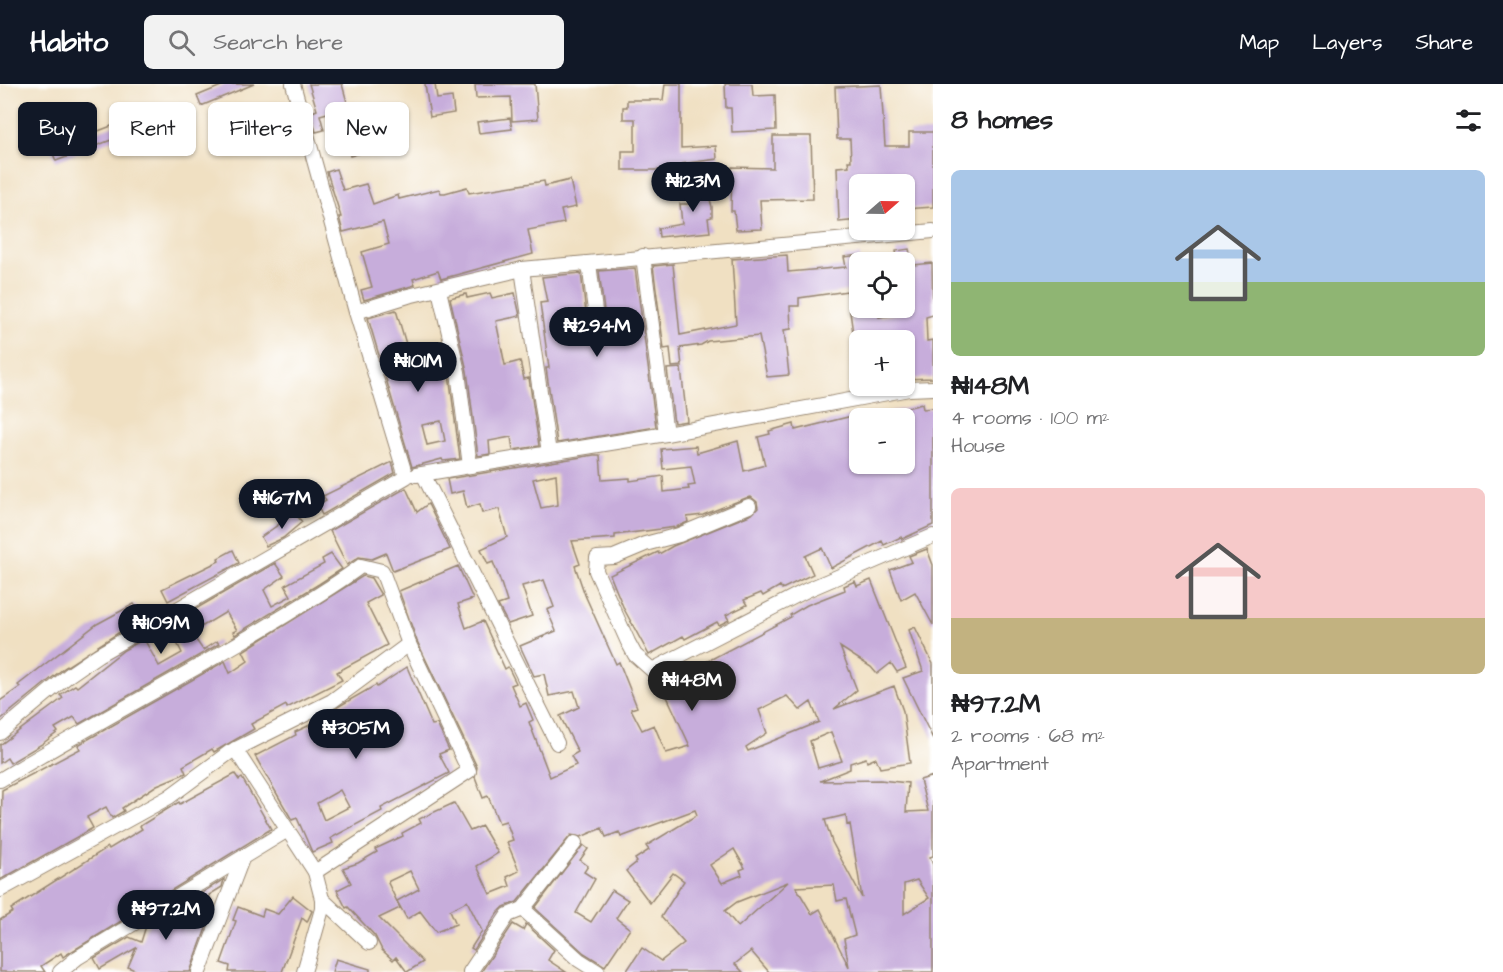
<!DOCTYPE html>
<meta charset="utf-8">
<style>
:root{--surface:#fff;--page:#f2f2f2;--text:#202124;--muted:#757577;--accent:#111827}
body{margin:0;font-family:"Architects Daughter",sans-serif;background:var(--page);color:var(--text);height:100vh;display:flex;flex-direction:column;font-size:22px;white-space:nowrap}
*{box-sizing:border-box;margin:0}
p{font-size:20px;color:var(--muted)}
.icon{flex:none;width:33px;height:33px;fill:none;stroke:currentColor;stroke-width:2;stroke-linecap:round;stroke-linejoin:round}
.map{position:relative;flex:1;overflow:hidden}
.panel{display:flex;flex-direction:column;background:var(--surface);width:570px}
.panel>*{flex:none}
.guide{position:absolute;left:18px;top:18px;width:570px;height:54px;display:flex;gap:12px}
.needle{width:39px;rotate:70deg}
.buttons{position:absolute;left:849px;top:90px;display:grid;gap:12px}
.buttons a{display:grid;place-items:center;width:66px;height:66px;border-radius:9px;background:var(--surface);box-shadow:0 2px 4px #0004;font-size:30px}
.price{position:absolute;translate:-50% -51px;padding:0 14px;border-radius:21px;background:var(--accent);color:#fff;font-size:20px;line-height:39px;filter:drop-shadow(0 2px 3px #0008)}
.price::after{content:'';position:absolute;left:50%;top:36px;width:18px;height:14px;margin-left:-9px;background:inherit;clip-path:polygon(0 0,100% 0,50% 100%)}
.price.current{background:#222;color:#fff}
ul{padding:0;list-style:none}
li{display:grid;align-content:center;gap:12px;height:318px;padding:0 18px}
li span{display:grid;place-items:center;height:186px;border-radius:9px;color:#555}
li>.icon{margin-inline-start:auto}
span .icon{width:108px;height:108px;fill:#fffc;stroke-width:1}
li b{font-size:26px}
h2{display:flex;justify-content:space-between;align-items:center;height:72px;padding:0 18px;font-size:26px}
.tag{padding:0 21px;border-radius:9px;background:var(--surface);box-shadow:0 2px 4px #0004;font-size:21px;line-height:54px}
.tag.current{background:var(--accent);color:#fff}
header{display:flex;align-items:center;gap:36px;box-sizing:border-box;height:84px;padding:0 30px;background:var(--accent);color:#fff}
header strong{font-size:28px}
nav{display:flex;gap:33px;margin-inline-start:auto;font-size:21px}
.search{width:420px;height:54px;background:var(--page);display:flex;align-items:center;gap:15px;box-sizing:border-box;padding:0 21px;border-radius:9px;color:var(--muted);font-size:22px}
main{display:flex;flex:1;min-height:0}
.map>svg:first-child{display:block}
.building{fill:#c7addb;fill-rule:evenodd}
.lines{fill:none;stroke-linecap:round;stroke-linejoin:round}
.minor-casing{stroke:#968570;stroke-width:16}
.minor{stroke:#fff;stroke-width:14}
</style>
<header>
<strong>Habito</strong>
<div class="search"><svg class="icon" aria-label="search" viewBox="0 0 24 24"><circle cx="10" cy="10" r="6"/><path d="M15 15l6 6"/></svg>Search here</div>
<nav><a>Map</a><a>Layers</a><a>Share</a></nav>
</header>
<main>
<div class="map">
<svg width="933" height="888" viewBox="0 0 933 888">
<rect width="100%" height="100%" fill="#fff"/>
<filter id="ink" filterUnits="userSpaceOnUse"><feTurbulence type="fractalNoise" baseFrequency=".0167" numOctaves="2"/><feDisplacementMap in="SourceGraphic" scale="12" xChannelSelector="R" yChannelSelector="G"/><feConvolveMatrix kernelMatrix="1 2 1 2 8 2 1 2 1" color-interpolation-filters="sRGB"/></filter>
<filter id="wash" filterUnits="userSpaceOnUse"><feTurbulence type="fractalNoise" baseFrequency=".008" numOctaves="4" result="noise"/><feDisplacementMap in="SourceGraphic" scale="24" xChannelSelector="R" yChannelSelector="G"/><feGaussianBlur stdDeviation="1.35" result="paint"/><feColorMatrix in="noise" values="0 0 0 0 0 0 0 0 0 0 0 0 0 0 0 0 0 1.4 0 .05"/><feComposite in="paint" operator="in"/></filter>
<g filter="url(#wash)">
<rect width="100%" height="100%" fill="#f0e0c2"/>
<g id="blocks">
<g class="building">
<path d="M226 0H254L201 22 197 12Z"/>
<path d="M309 0H342L361 69 350 72 338 26 320 31 324 46 316 48 310 29 317 26Z"/>
<path d="M425 0H435L437 15 452 13 454 29 430 33Z"/>
<path d="M475 0H535L538 35 512 37 511 13 476 14Z"/>
<path d="M665 0H681V64L716 62 717 75 681 80V86H622V67H635V35H623V23H627V16H663Z"/>
<path d="M725 0H752L753 12 775 11 776 46 732 48 731 24H726Z"/>
<path d="M881 1 885 62H909V48H933V123L904 125V100H860V136L839 138 837 83 849 82 848 77H851L850 55H837L835 3Z"/>
<path d="M510 34 512 45 479 49 477 38Z"/>
<path d="M114 41 119 53 56 77 51 65Z"/>
<path d="M773 52H811L813 115 760 116 762 145 736 146 734 127H731L732 83 773 84Z"/>
<path d="M336 85 343 106 366 100 373 120 398 111 399 115 439 105 441 109H445L467 103 469 109 544 97 545 102 570 96 576 123 561 126 564 139 528 146 533 170 441 195 438 187 413 195 415 201 364 216 361 206 372 203 362 168 389 160 383 138 343 148 339 133H341L327 88Z"/>
<path d="M705 96 712 123V133L708 134 710 148 659 153 658 144 682 140 680 120H691L688 99Z"/>
<path d="M909 165 912 178H898L896 167Z"/>
<path d="M787 171 788 188 846 183 844 173 860 171V224H878L879 233 902 229 904 182 932 179 933 231 926 233 927 257 933 256V294L904 295V256H854L847 207 799 214V222H790L791 245 784 246 789 291 767 293 759 252 708 257 701 261 680 264 682 282 672 283 670 264 664 265 653 182 673 180 680 251 736 240 732 175Z"/>
<path d="M635 184 656 343 557 359 546 284H549L540 219 547 218 542 193 581 189 587 237 597 244 602 242 605 234 599 187Z"/>
<path d="M490 209 492 214 515 209 520 232 496 237 505 281 520 277 524 295 529 294 539 362 513 366 511 353 489 357 490 370 478 372 467 287 450 214 466 210 467 214Z"/>
<path d="M396 226 408 267 442 260 449 290 460 375 443 377 442 375 412 383 368 234ZM441 337 445 357 427 361 422 341Z"/>
<path d="M681 284 687 337 674 339 667 285Z"/>
<path d="M922 320 923 325 933 324V441L902 455 901 453 884 461 882 457 831 484 822 464 805 472 813 490 782 505 780 502 763 512 761 509 744 516 747 521 726 531 729 536 719 541 717 538 685 555 683 552 649 571 624 525 610 491 658 468 659 470 673 462 752 430 758 424 757 418 751 413 746 414 703 431 687 433 688 438 676 443 615 451V454L572 457 580 480 575 482 585 511 616 580 619 578 637 623 631 625 642 646 654 641 666 669 690 662 664 606 685 595 683 590 791 533 790 531 807 521 845 506 844 502 855 497 857 502 871 496 906 584 897 588 891 579 877 590 871 583 840 563 857 606 834 625 894 602 903 627 910 679 880 684 876 674 867 678 866 674 850 679V685L820 697 880 696 908 699 906 728 928 727 920 696 933 692V772L930 773 933 781V888H769L751 867 735 880 743 888H626L642 864 661 877 684 859 661 833 684 797 673 789 650 819 626 787 637 778 635 775 649 766 646 762 697 731 695 726 621 753 619 748 606 753 602 744 581 753 571 751 517 818 504 823 497 830 474 866 471 864 482 847 467 817 450 826 456 840 436 848 420 827 407 835 397 817 419 805 410 787 389 797 388 799 400 824 379 834 423 878 407 888 396 873 393 876 382 866 375 852 348 823 346 824 337 806 351 799 343 784 358 779 377 768 375 765 403 752 402 749 421 739 419 735 454 719 470 747 482 742 498 769 477 782 490 810 510 802 507 793 519 787 507 758 513 756 506 737 499 739 488 712 483 714 475 693 477 683 417 557 399 507 458 482 473 515 458 520 466 544 483 537 505 585 508 583 516 599 511 601 520 622 526 619 533 636 529 638 550 693 576 681 571 672 578 668 560 632 579 623 574 607 549 612 544 590 534 592 520 562 556 547 547 526 554 523 544 496 522 502 532 532 508 540 498 521 507 518 500 496 493 478 488 480 481 465 507 453 499 425 482 429 480 420 467 424 463 407 450 410 447 395 594 371H600L602 396 630 394V397L663 392 664 408 689 405 688 402 695 401 691 382 663 385 661 365 696 362 697 369 738 357 744 387 765 381 758 353 770 350 769 347 794 340 795 346 852 332 853 337 860 335V380H904V334H879V331ZM556 390 558 421 541 424 533 395ZM787 612 800 626 811 618 819 638 748 667 746 663 767 649 759 626ZM831 648 842 677 818 684 810 657ZM846 731 847 741 850 740 862 814 832 758 825 736ZM734 765 745 784 740 786 742 791 722 799 710 781ZM917 796 929 814 904 830V800ZM788 798 738 843 725 827 737 818ZM834 801 837 817 846 815 855 851 844 855 849 883 820 825 812 830 796 803Z"/>
<path d="M392 378 395 389 322 431 317 421 326 416 323 412Z"/>
<path d="M406 404 417 428 428 420 450 465 393 487 386 469 372 475 359 473 347 481 330 447Z"/>
<path d="M295 429 302 438 283 454 266 462 261 453Z"/>
<path d="M927 465 933 481V541L915 508 901 516 890 486 912 478 909 472Z"/>
<path d="M233 466 239 479 168 517 162 505 219 477 218 474Z"/>
<path d="M331 470 342 485 319 500 235 551 233 548 237 546 226 528 191 549 203 566 217 557 219 560 79 640 74 633 55 644 58 648 42 660 10 679 7 674 0 679V661L63 614 60 611 75 601 77 603 124 566 144 555 159 582 182 569 168 541 275 479 284 492 264 506 272 522 291 512 285 501 324 480 322 475Z"/>
<path d="M363 492 371 494 381 511 366 519 387 561 337 588 342 596 287 624 286 621 251 640 254 645 214 668 212 665 183 682 186 689 157 701 122 724 124 727 112 734 106 723 87 733 93 744 0 796 2 706 80 665 78 661 225 577 230 589 248 577 243 567Z"/>
<path d="M134 520 141 531 124 541 126 544 64 584 0 636V617L20 603 18 601 97 540Z"/>
<path d="M915 543 933 580V655L903 594 923 587 909 546Z"/>
<path d="M407 583 432 641 437 640 449 666 439 670 449 689 381 724 382 727 331 754 333 759 312 768 297 734 292 736 255 672 296 651 295 648 321 636 320 633 376 601 377 603ZM340 706 349 723 324 736 317 719Z"/>
<path d="M235 690 239 696 242 694 271 745 66 871 63 873 61 869 41 882 45 888H0V836L13 828 11 825 108 763 109 765 142 745 140 742 174 721 179 718 180 720Z"/>
<path d="M583 761 588 765 580 776 588 782 584 788 595 795 576 829 591 838 612 806 628 816 616 834 630 845 605 882 584 869 535 824Z"/>
<path d="M224 795 222 803 209 811 213 819 192 830 209 836 190 888H139L128 883 136 864 100 885 94 874 129 853 141 858 146 842 170 828 182 833 187 818Z"/>
<path d="M293 812 312 827 307 838 302 834 282 888H229L230 882 221 879 236 837 233 836 238 823 262 832 264 825 278 830Z"/>
<path d="M513 840 523 846 526 840 554 866 548 876 566 888H481Z"/>
<path d="M336 875 370 885V888H332Z"/>
</g>
</g>
</g>
<g filter="url(#ink)">
<use href="#blocks" fill-opacity="0" stroke="#968570" stroke-width="1.5"/>
<g class="lines">
<g class="minor-casing">
<g id="minor">
<path d="M643 172 666 350"/>
<path d="M589 179 596 235"/>
<path d="M522 185 549 369"/>
<path d="M356 228 408 212 522 185 933 147"/>
<path d="M470 382 666 350 909 305 933 304"/>
<path d="M423 390 557 659"/>
<path d="M416 391 470 382 458 288 439 206"/>
<path d="M749 422 679 451 645 460 614 473 597 474 596 487 628 558 635 571 652 586 807 506 933 452"/>
<path d="M0 649 69 591 98 571 406 393 356 228 293 0"/>
<path d="M235 665 315 788 322 815V825L304 888"/>
<path d="M0 696C86 644 175 597 261 546 295 525 329 506 361 482L382 487 409 560 469 687 315 788"/>
<path d="M0 806 169 713 230 668 332 617 409 560"/>
<path d="M322 815 369 859"/>
<path d="M523 825 579 876 598 888"/>
<path d="M60 888 77 874 286 747"/>
<path d="M199 888 242 775"/>
<path d="M470 888 508 831 523 825 575 759"/>
</g>
</g>
<use href="#minor" class="minor"/>
</g>
</g>
</svg>
<div class="buttons">
<a><svg class="needle" viewBox="-14 -14 28 28"><path d="M0-13l5 13h-10z" fill="#e53935"/><path d="M0 13l5-13h-10z" fill="#757577"/></svg></a>
<a><svg class="icon" aria-label="locate" viewBox="0 0 24 24"><circle cx="12" cy="12" r="6"/><path d="M12 2v4M12 18v4M2 12h4M18 12h4"/></svg></a>
<a>+</a>
<a>−</a>
</div>
<b class="price" style="left:693px;top:129px">₦123M</b>
<b class="price" style="left:597px;top:274px">₦294M</b>
<b class="price" style="left:418px;top:309px">₦101M</b>
<b class="price" style="left:282px;top:446px">₦167M</b>
<b class="price" style="left:161px;top:571px">₦109M</b>
<b class="price current" style="left:692px;top:628px">₦148M</b>
<b class="price" style="left:356px;top:676px">₦305M</b>
<b class="price" style="left:166px;top:857px">₦97.2M</b>
<div class="guide">
<a class="tag current">Buy</a>
<a class="tag">Rent</a>
<a class="tag">Filters</a>
<a class="tag">New</a>
</div>
</div>
<section class="panel">
<h2>8 homes<svg class="icon" aria-label="filters" viewBox="0 0 24 24"><path d="M4 7h16M4 17h16"/><circle cx="9" cy="7" r="2"/><circle cx="15" cy="17" r="2"/></svg></h2>
<ul>
<li><span style="background:linear-gradient(#a9c7e8 60%,#8fb573 0)"><svg class="icon" aria-label="home" viewBox="0 0 24 24"><path d="M3 11l9-7 9 7M6 9v11h12V9"/></svg></span><div><b>₦148M</b><p>4 rooms · 100 m²</p><p>House</p></div></li>
<li><span style="background:linear-gradient(#f6c9c9 70%,#c2b280 0)"><svg class="icon" aria-label="home" viewBox="0 0 24 24"><path d="M3 11l9-7 9 7M6 9v11h12V9"/></svg></span><div><b>₦97.2M</b><p>2 rooms · 68 m²</p><p>Apartment</p></div></li>
</ul>
</section>
</main>
